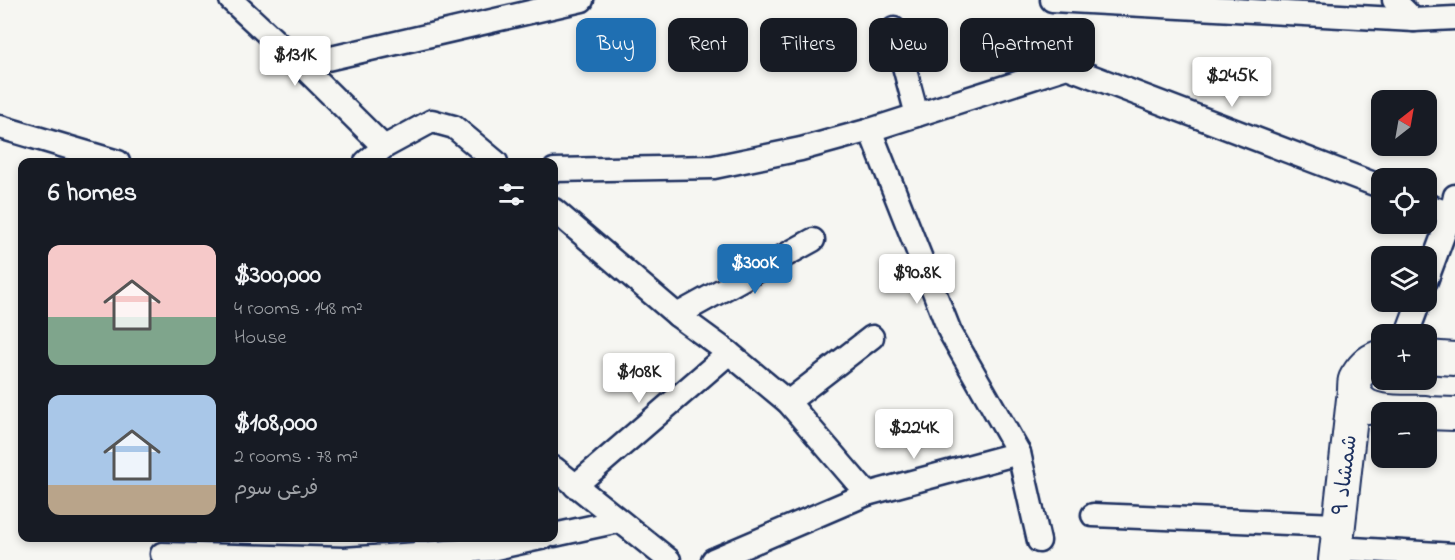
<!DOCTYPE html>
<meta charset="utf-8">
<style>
:root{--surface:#171b24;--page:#242831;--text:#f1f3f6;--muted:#9ea1a6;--accent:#1f6fb2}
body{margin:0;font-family:"Indie Flower","Playpen Sans Arabic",sans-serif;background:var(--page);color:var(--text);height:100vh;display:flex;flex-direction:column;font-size:22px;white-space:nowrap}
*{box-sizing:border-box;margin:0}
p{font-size:20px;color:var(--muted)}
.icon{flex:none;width:33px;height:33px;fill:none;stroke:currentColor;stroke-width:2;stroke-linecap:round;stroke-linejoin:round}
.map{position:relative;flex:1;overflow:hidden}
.drawer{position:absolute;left:18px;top:158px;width:540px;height:384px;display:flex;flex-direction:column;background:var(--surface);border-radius:12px;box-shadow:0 3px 9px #0003}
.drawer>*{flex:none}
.hud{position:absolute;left:576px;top:18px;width:570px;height:54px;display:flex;gap:12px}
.needle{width:39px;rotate:31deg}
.tools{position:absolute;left:1371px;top:90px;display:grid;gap:12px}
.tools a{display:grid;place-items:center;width:66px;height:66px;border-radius:12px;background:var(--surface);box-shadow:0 3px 9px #0003;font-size:30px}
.price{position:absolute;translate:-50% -51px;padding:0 14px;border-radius:6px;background:#fff;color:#222;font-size:20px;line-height:39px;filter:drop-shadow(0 2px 3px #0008)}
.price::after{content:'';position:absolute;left:50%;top:36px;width:18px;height:14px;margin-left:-9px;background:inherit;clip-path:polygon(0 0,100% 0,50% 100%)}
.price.current{background:var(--accent);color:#fff}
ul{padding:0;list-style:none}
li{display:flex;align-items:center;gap:18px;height:150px;padding:0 30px}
li span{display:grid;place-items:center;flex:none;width:168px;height:120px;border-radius:12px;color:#555}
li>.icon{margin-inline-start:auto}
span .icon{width:72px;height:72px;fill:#fffc;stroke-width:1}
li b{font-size:26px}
h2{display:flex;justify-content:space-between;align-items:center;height:72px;padding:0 30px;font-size:26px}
.tag{padding:0 21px;border-radius:12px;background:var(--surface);box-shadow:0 3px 9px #0003;font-size:21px;line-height:54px}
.tag.current{background:var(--accent);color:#fff}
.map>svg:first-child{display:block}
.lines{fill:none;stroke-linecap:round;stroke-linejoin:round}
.street-casing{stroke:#1b2f5e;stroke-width:27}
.secondary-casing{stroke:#1b2f5e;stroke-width:36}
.street{stroke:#f6f6f2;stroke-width:22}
.secondary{stroke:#f6f6f2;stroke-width:32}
.labels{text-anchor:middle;stroke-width:5;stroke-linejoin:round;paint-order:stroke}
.street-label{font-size:21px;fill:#1b2f5e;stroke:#f6f6f2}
</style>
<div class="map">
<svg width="1455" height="560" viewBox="0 0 1455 560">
<rect width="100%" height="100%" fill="#f6f6f2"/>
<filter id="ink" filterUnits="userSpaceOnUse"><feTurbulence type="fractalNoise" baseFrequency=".0167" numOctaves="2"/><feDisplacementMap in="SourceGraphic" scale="12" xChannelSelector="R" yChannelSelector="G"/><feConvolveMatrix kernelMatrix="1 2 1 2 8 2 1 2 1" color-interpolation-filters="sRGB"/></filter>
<g filter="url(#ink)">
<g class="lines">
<g class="street-casing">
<g id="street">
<path d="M231 0 301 65 384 147"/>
<path d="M1052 0 1414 20 1455 18"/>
<path d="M1394 0 1414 20"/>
<path d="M894 29 917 115"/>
<path d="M301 65 582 0"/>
<path d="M0 127 118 162"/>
<path d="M870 130 950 332 1019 453"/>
<path d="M366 162 384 147 432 121 454 127 496 162"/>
<path d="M554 170 714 167 801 149 870 130 1067 67 1382 187"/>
<path d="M1426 205 1451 214"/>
<path d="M554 210 677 315 729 353 788 402 867 494"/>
<path d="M1426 281 1451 214 1455 196"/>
<path d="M677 315 813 240"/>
<path d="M1407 334 1419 302"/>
<path d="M788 402 872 337"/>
<path d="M554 468 669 560"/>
<path d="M575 486 729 353"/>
<path d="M1093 515 1337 525"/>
<path d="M554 535 619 521"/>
<path d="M1336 548 1455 555"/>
<path d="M162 554 344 559 491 549 545 537"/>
<path d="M713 560 867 494 1019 453 1039 541"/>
</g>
</g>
<g class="secondary-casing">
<g id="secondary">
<path d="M1382 356C1370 359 1363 366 1357 376 1353 381 1354 388 1356 394 1365 416 1405 411 1425 412"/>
<path d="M1426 357 1455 359"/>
<path d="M1426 413 1455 414"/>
<path d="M1335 560 1354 390"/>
</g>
</g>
<use href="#street" class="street"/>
<use href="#secondary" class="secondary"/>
</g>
</g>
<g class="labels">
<g class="street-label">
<text transform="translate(1344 475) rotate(-83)" y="7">شمشاد ۹</text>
</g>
</g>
</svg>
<div class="tools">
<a><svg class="needle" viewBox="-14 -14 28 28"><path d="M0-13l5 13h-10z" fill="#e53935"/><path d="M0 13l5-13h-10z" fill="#9ea1a6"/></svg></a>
<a><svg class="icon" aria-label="locate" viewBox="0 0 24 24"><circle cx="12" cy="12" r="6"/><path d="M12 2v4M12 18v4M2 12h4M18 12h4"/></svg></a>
<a><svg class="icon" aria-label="layers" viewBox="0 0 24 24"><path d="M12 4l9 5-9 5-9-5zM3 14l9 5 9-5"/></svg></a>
<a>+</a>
<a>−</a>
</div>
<b class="price" style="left:295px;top:87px">$131K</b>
<b class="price" style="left:1232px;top:108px">$245K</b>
<b class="price current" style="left:755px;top:295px">$300K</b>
<b class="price" style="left:917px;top:305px">$90.8K</b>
<b class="price" style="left:639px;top:404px">$108K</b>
<b class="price" style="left:914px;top:460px">$224K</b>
<div class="hud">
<a class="tag current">Buy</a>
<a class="tag">Rent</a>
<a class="tag">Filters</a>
<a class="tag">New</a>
<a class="tag">Apartment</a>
</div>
<section class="drawer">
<h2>6 homes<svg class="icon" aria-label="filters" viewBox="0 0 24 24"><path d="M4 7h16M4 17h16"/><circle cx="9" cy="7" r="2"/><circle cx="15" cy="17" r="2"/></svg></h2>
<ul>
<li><span style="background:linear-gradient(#f6c9c9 60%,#7fa58c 0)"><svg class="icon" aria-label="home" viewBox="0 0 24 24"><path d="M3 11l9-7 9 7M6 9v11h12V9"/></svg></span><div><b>$300,000</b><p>4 rooms · 148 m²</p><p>House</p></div></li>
<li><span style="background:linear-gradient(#a9c7e8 75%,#b9a48a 0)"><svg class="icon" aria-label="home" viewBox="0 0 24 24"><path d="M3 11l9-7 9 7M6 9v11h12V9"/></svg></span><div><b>$108,000</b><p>2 rooms · 78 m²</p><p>فرعی سوم</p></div></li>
</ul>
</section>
</div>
